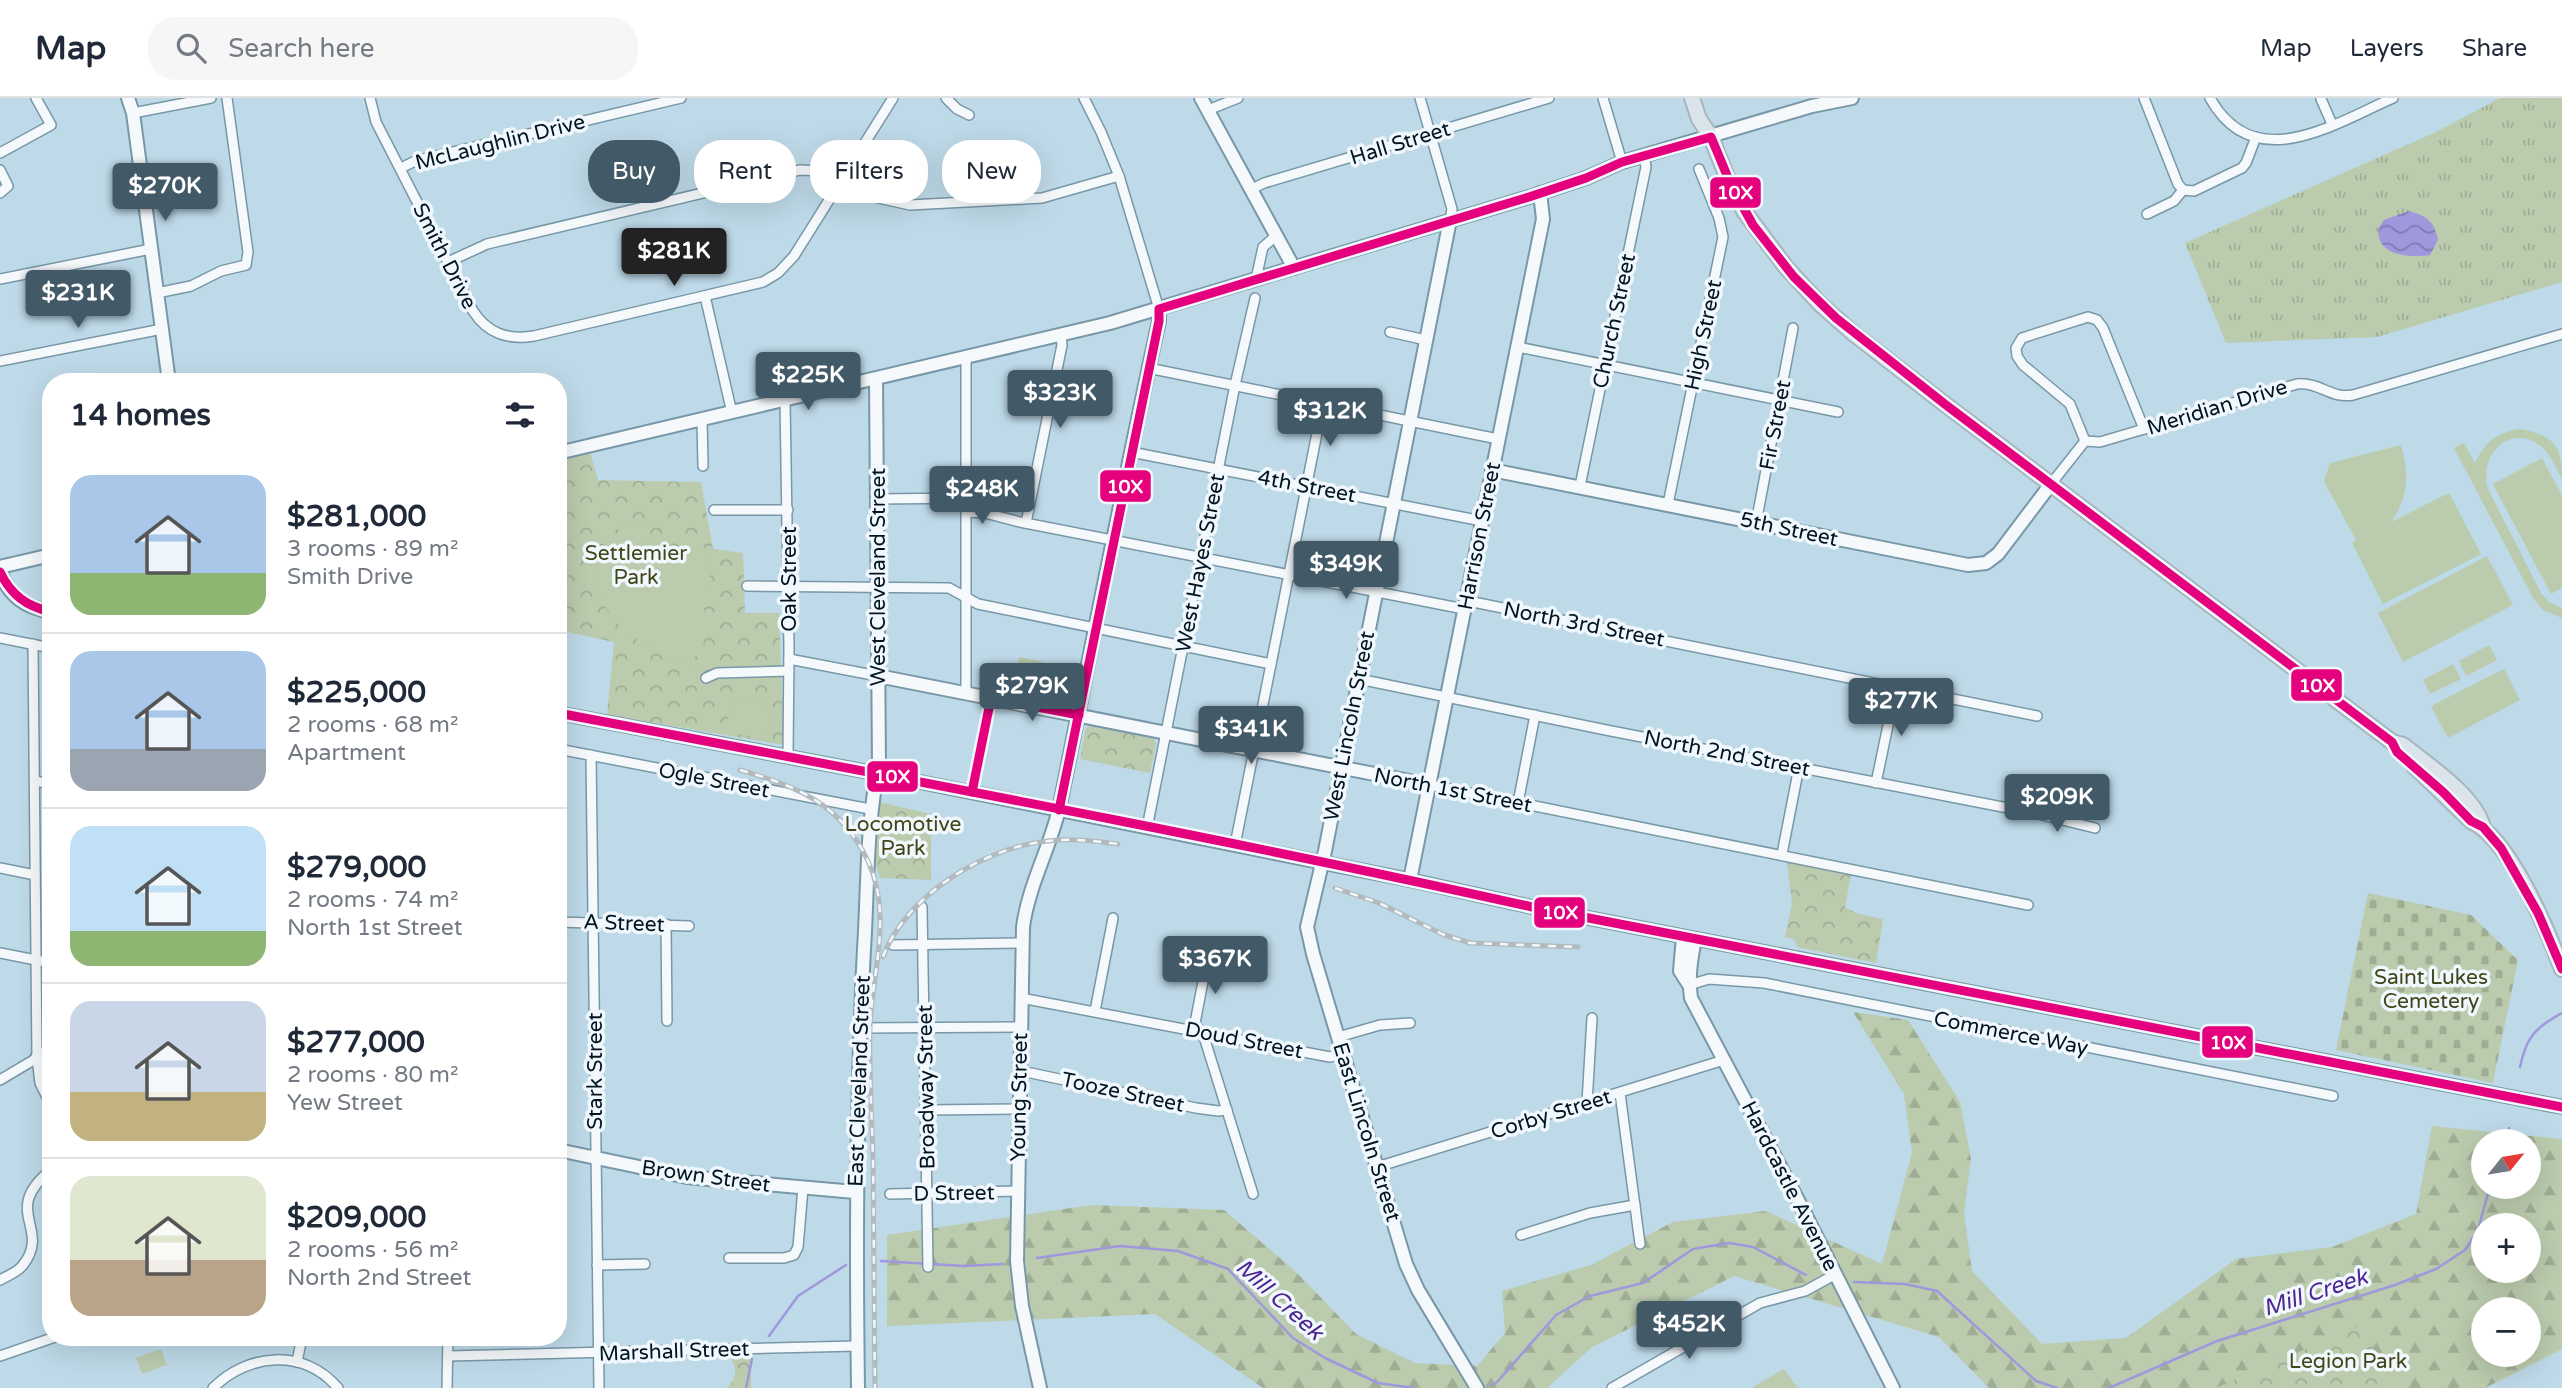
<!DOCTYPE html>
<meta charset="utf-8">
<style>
:root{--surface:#fff;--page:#f6f6f7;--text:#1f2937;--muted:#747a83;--line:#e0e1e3;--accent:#425967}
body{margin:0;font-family:"Varela Round",sans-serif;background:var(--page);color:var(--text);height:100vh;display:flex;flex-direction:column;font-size:26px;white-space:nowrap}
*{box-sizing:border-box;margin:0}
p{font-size:23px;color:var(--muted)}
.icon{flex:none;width:38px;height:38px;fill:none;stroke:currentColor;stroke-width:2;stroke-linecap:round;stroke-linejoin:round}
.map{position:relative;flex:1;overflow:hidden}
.panel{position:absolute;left:42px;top:275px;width:525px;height:973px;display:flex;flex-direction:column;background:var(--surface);border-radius:28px;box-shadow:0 7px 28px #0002}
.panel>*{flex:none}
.banner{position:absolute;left:588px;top:42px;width:665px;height:63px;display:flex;gap:14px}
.needle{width:46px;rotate:60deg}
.fabs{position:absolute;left:2471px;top:1031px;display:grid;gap:14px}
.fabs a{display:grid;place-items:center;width:70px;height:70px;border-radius:50%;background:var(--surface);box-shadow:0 7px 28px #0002;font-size:35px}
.price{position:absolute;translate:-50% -60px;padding:0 16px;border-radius:7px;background:var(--accent);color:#fff;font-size:23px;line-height:46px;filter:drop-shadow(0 2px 4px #0008)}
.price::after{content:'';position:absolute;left:50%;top:42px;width:21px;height:16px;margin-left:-10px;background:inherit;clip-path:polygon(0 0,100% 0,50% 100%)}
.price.on{background:#222;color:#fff}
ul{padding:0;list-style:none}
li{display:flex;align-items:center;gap:21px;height:175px;padding:0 28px}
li+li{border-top:2px solid var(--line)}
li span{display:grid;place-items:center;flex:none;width:196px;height:140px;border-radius:21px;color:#555}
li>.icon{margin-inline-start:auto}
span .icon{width:84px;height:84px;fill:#fffc;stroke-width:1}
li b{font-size:30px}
h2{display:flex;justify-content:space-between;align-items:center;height:84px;padding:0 28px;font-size:30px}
.chip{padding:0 24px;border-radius:28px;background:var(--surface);box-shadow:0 7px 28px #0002;font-size:24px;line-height:63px}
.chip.on{background:var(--accent);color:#fff}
header{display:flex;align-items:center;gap:42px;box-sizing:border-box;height:98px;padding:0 35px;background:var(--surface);border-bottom:2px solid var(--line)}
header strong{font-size:33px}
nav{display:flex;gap:38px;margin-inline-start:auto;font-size:24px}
.search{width:490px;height:63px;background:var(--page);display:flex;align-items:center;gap:18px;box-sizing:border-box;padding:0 24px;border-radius:28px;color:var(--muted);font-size:26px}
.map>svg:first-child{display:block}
.grass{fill:url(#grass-tufts)}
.forest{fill:url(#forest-firs);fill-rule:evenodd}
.cemetery{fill:url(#cemetery-stones)}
.park{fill:url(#park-crowns)}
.pitch{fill:#bbcbae}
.water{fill:url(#water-waves)}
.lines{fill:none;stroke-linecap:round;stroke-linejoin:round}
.stream{stroke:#9f98dd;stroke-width:2.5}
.street-casing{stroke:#7898a7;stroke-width:12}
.secondary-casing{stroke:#7898a7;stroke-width:16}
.primary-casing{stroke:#a7b5be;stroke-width:18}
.street{stroke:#f5f9fc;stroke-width:9}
.secondary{stroke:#f5f9fc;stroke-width:12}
.primary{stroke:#dae4ea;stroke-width:14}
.rail-casing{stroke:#b3babe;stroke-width:5}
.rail{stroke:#f0f8fd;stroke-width:2.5;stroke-dasharray:8;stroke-linecap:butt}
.bus-1-casing{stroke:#f0f8fd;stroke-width:14}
.bus-1{stroke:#e5007d;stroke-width:9}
.labels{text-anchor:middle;stroke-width:7;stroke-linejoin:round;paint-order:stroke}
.street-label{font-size:21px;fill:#001421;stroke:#f0f8fd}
.park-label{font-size:21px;fill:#414517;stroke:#f0f8fd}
.water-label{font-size:23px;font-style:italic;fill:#4d2692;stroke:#f0f8fd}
.line-badge{stroke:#f0f8fd;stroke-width:2.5}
.badge-label{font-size:19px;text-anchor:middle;font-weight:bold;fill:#fff}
</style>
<header>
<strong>Map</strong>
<div class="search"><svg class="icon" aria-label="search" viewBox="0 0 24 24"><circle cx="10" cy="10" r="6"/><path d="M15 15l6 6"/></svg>Search here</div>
<nav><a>Map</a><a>Layers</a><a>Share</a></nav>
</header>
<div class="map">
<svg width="2562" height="1290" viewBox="0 0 2562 1290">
<defs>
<pattern id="grass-tufts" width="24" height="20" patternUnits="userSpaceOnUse" patternTransform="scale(1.75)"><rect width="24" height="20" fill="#bbcbae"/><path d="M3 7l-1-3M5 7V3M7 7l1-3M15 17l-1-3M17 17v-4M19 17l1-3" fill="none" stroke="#9fad95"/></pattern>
<pattern id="forest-firs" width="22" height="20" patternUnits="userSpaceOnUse" patternTransform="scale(1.75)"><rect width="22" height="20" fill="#bbcbae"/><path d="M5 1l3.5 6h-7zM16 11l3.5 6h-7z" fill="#9fad95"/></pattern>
<pattern id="cemetery-stones" width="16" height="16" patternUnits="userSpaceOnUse" patternTransform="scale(1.75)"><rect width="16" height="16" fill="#bbcbae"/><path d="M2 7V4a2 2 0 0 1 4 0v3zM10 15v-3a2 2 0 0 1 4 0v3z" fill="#9fad95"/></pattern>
<pattern id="park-crowns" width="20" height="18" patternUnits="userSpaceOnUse" patternTransform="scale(1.75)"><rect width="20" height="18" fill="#bbcbae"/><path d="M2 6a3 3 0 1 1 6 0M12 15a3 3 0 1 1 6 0" fill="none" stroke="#9fad95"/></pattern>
<pattern id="water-waves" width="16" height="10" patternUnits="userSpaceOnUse" patternTransform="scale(1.75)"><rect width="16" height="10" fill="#9f98dd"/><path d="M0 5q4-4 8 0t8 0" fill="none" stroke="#7f7bb3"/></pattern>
</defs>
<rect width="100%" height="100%" fill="#bed9e8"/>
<path class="grass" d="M2500 0H2562V184L2377 239 2226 245 2185 145 2436 34Z"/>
<path class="forest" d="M1853 914 1908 922 1960 1004 1971 1061 1964 1115 1972 1173 2042 1246 2126 1240 2236 1161 2332 1149 2416 1116 2432 1028 2562 1041V1251L2485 1290H1989L1939 1239 1734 1178 1592 1249 1547 1290H1263L1155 1216 887 1228V1137L1092 1107 1224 1112 1295 1173 1356 1236 1415 1265 1477 1268 1505 1235 1502 1193 1591 1167 1673 1124 1766 1113 1882 1166 1912 1055 1904 996ZM2483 1043H2529V1088H2483ZM2483 1127H2529V1172H2483ZM2483 1211H2529V1256H2483Z"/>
<path class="cemetery" d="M2368 795 2471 817 2518 862 2493 985 2336 952Z"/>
<g class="park">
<path d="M590 354 598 382 701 384 713 451 743 455 745 515H779L784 647 607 617 614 544 558 532V360Z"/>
<path d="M1019 559 1043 564 1048 571 1077 577 1070 609 1012 597Z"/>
<path d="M1090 628 1153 640 1156 646 1150 675 1080 661 1086 630Z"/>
<path d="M879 704 931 716V782L880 780 874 760Z"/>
<path d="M1787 763 1851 776 1845 810 1859 816 1883 821 1876 865 1797 849 1795 842 1785 839 1792 806Z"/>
<path d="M2361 1227 2398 1290H2216Z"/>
<path d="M751 1255V1290H727C738 1279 737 1268 728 1256Z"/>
</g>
<g class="pitch">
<path d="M2520 331C2554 337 2562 348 2562 381 2556 371 2551 357 2542 349 2511 324 2478 356 2488 391L2541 495 2549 504 2562 510V520L2543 512 2533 500 2454 350 2464 345 2475 365C2485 344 2497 334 2520 331Z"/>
<path d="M2401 347C2409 375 2409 400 2391 424L2449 395 2481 456 2383 506 2352 445 2356 442 2324 383 2330 365Z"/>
<path d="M2542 360 2562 398V490L2551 496 2493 386Z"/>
<path d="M643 424 649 449 607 459 603 442 619 438 618 430Z"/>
<path d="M701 447 712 456 711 476 704 487V544L691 567C658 556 623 540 605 508 598 495 595 479 591 465L650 453Z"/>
<path d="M2487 458 2513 507 2403 564 2378 515Z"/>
<path d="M2489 547 2497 562 2466 578 2459 563Z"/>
<path d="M2453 566 2461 581 2430 596 2423 582Z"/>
<path d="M2504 571 2520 602 2448 640 2431 608Z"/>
<path d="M732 600 773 608 766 642 725 633Z"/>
<path d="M161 1251 167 1267 142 1276 136 1260Z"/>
<path d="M1784 1271 1798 1290H1754L1753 1289Z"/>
</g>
<path class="water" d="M2409 113C2427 118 2434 123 2438 142L2430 157C2409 160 2374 158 2379 129L2384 122Z"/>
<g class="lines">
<g class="stream">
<path d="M2520 969C2526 939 2536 929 2562 915"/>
<path d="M2505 1043 2509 1030"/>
<path d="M1037 1160 1120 1148 1178 1153 1228 1171 1293 1240 1325 1260 1378 1285 1414 1290"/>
<path d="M881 1163 964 1168 1003 1166"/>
<path d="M1854 1184 1905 1186 1937 1193 2036 1283 2057 1290"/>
<path d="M769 1238 798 1198 846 1167"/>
<path d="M1492 1287 1497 1284 1556 1217 1590 1198 1643 1185 1693 1151 1729 1145 1753 1149 1806 1177"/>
<path d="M746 1290 752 1261"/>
<path d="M2109 1290 2217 1243 2395 1187 2436 1171 2465 1152 2478 1132 2490 1088"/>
</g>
<g class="street-casing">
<g id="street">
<path d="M370 0 376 24 473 213C488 236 508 242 534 238L763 184 778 175 794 158 893 0"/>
<path d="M946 0 957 11 969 17"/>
<path d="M1084 0 1101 34 1119 78 1159 211"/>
<path d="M1420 0 1452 111 1450 122"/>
<path d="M1603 0 1622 64"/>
<path d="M2144 0 2178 86 2183 92"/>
<path d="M2210 0C2254 79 2334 26 2393 0"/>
<path d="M2321 1 2332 26"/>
<path d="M1208 12 1238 0"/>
<path d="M133 15 211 0"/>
<path d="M0 55 51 27 36 0"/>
<path d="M401 70 415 63 681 0"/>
<path d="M0 72 8 88 0 95"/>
<path d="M1252 91 1264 85 1549 0"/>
<path d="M2147 116 2174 103 2183 92 2194 93 2242 70 2246 65 2256 39"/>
<path d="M448 164 487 146 800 72 823 73 874 99 910 107 1042 100 1119 78"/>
<path d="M0 181 151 151"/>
<path d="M1256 181 1263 149 1277 137"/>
<path d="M157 195 191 188 221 173 246 167 248 154 227 0"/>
<path d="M705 198 732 315"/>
<path d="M1390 234 1426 242"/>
<path d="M1518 249 1838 314"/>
<path d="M966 258V595"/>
<path d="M0 263 162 231"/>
<path d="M1148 270 1498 341"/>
<path d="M785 302 789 550 788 660"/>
<path d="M702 322 703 368"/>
<path d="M2085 343 2070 306 2023 267 2017 258 2016 250 2022 240 2088 219 2097 222 2103 230 2144 331"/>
<path d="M1131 354 1482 423"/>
<path d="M2051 386 2085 343 2100 344 2297 286C2321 284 2330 301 2353 297L2562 236"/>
<path d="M1580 388 1646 69 1644 59"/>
<path d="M877 401 967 400"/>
<path d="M1668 406 1723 139 1719 120 1699 71"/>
<path d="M714 412H788"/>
<path d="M967 414 985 415 1020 424 1459 510 1473 504 2037 618"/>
<path d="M1026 425 1062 247 1061 237"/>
<path d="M1756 425 1793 230"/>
<path d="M747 488 949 490 978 506 1271 566"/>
<path d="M0 540 51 550"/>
<path d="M33 546 37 960 40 985 51 1007"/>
<path d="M789 561 878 578"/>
<path d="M706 580 717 575 789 573"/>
<path d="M1359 581 1606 632 2034 715 2095 730"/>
<path d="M558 651 870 711"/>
<path d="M591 657 599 1290"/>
<path d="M35 683 51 686"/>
<path d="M1876 685 1896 589"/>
<path d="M1430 687 2028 807"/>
<path d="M972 694 991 600"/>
<path d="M1518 705 1535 617"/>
<path d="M1147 730 1235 287 1255 200"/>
<path d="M1235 747 1323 305"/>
<path d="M1782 756 1799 669"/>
<path d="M0 770 35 777"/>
<path d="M922 809 928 1169"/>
<path d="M558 824 689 828"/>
<path d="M666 826 667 923"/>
<path d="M893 847 1022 845"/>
<path d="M0 855 51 865"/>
<path d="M1206 868 1195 925 1205 942 1253 1096"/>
<path d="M1689 887 1709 881 1764 885 2333 998"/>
<path d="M1021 900 1330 959 1343 956"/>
<path d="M1095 913 1113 820"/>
<path d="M859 930 1021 929"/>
<path d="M1338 939 1380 927 1410 925"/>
<path d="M1020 974 1031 975 1196 1010 1218 1013 1227 1012"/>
<path d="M0 982 37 960"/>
<path d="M1620 995 1640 1146"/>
<path d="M1587 1005 1592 920"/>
<path d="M926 1012 1019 1011"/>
<path d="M1377 1069 1724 962"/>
<path d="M890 1096 1018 1093"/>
<path d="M1521 1137 1590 1115 1635 1107"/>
<path d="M729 1160H784L794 1157 798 1149 803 1090"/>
<path d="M597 1167 645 1166"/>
<path d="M0 1182C7 1178 18 1174 23 1167 52 1130 0 1113 51 1072"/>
<path d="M0 1258 55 1239"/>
<path d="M448 1258 857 1248"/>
<path d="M297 1264 302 1239"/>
<path d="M213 1290C248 1255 304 1250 338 1290"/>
<path d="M447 1290 448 1239"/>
<path d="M1612 1290 1760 1205 1805 1193 1836 1176"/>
</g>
</g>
<g class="secondary-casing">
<g id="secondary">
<path d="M128 0 133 15 169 284"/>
<path d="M1201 0 1294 170"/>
<path d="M1450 122 1325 753 1307 829 1313 856 1406 1166 1418 1192 1477 1290"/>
<path d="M558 355 1110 225 1529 99 1586 80 1622 64 1812 8 1852 0"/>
<path d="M1492 372 1968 467 1986 465 1998 456 2051 386"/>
<path d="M0 469 51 457"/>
<path d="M0 474C10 499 25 509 51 514"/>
<path d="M878 578 1430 687"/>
<path d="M558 615 905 681 1410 782 1532 809 2562 1009"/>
<path d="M1410 782 1543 121 1540 95"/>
<path d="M1683 839 1680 873 1689 887"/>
<path d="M1695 841C1691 861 1688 880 1691 900L1800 1106 1893 1290"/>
<path d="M37 960 51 952"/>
<path d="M558 1052 687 1079 855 1094"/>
<path d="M858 1290C856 1143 856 997 864 851 868 789 866 727 879 667L876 281"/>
<path d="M1040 1290 1022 1208 1017 1163 1023 829C1029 784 1053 745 1061 702 1093 542 1124 382 1159 223V211"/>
</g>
</g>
<g class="primary-casing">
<g id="primary">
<path d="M1692 0 1699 21 1711 39 1727 79 1744 113 1785 168 1820 206 1854 236 1946 307 2392 644 2403 647C2428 667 2475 698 2483 729"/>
<path d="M2414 668 2471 723C2510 741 2547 831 2562 871"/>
</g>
</g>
<use href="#street" class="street"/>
<use href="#secondary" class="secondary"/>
<use href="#primary" class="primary"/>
<g class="rail-casing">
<g id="rail">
<path d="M740 672C797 688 841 706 868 763 893 818 872 873 870 930 869 974 872 1018 873 1062 874 1138 874 1214 875 1290"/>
<path d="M1335 790 1379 805 1442 836 1470 845 1578 849"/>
<path d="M883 859C905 798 985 749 1048 743 1071 740 1095 743 1118 746"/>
</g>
</g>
<use href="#rail" class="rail"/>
<g class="bus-1-casing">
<g id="bus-1">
<path d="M0 474C11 497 26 508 51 514"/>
<path d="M558 615C883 677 1209 737 1532 809L2562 1009"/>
<path d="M972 694 991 600 1079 617"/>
<path d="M1059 712 1159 223V211L1529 99 1586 80 1622 64 1711 39 1731 87 1753 127 1794 179 1836 220 1946 307 2392 644 2397 654 2443 694 2471 723 2483 729 2501 750 2538 815 2562 871"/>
</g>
</g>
<use href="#bus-1" class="bus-1"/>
</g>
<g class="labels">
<g class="street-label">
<text transform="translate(500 44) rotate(-14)" y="7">McLaughlin Drive</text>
<text transform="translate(1400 45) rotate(-17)" y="7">Hall Street</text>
<text transform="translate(445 158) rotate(63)" y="7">Smith Drive</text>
<text transform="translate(1614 223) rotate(-78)" y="7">Church Street</text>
<text transform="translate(1703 237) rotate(-78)" y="7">High Street</text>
<text transform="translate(2217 309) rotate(-17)" y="7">Meridian Drive</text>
<text transform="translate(1775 327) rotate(-79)" y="7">Fir Street</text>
<text transform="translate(1307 388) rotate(11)" y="7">4th Street</text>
<text transform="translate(1789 431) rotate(12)" y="7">5th Street</text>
<text transform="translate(1479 438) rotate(-79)" y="7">Harrison Street</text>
<text transform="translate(1200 465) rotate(-79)" y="7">West Hayes Street</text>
<text transform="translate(878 479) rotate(-90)" y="7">West Cleveland Street</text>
<text transform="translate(789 481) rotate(-90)" y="7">Oak Street</text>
<text transform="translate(1584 526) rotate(11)" y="7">North 3rd Street</text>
<text transform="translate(1349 628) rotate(-79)" y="7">West Lincoln Street</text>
<text transform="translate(1727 655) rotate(11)" y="7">North 2nd Street</text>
<text transform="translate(714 682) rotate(11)" y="7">Ogle Street</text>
<text transform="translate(1453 692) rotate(11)" y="7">North 1st Street</text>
<text transform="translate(624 825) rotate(2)" y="7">A Street</text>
<text transform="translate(2011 935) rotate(11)" y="7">Commerce Way</text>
<text transform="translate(1244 942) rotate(11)" y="7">Doud Street</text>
<text transform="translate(595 973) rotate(-90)" y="7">Stark Street</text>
<text transform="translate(859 983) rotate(-88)" y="7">East Cleveland Street</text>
<text transform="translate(926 989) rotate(-91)" y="7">Broadway Street</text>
<text transform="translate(1123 994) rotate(12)" y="7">Tooze Street</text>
<text transform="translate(1019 999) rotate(-89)" y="7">Young Street</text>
<text transform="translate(1551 1016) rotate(-17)" y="7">Corby Street</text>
<text transform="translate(1367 1034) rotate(73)" y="7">East Lincoln Street</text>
<text transform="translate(706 1078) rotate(8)" y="7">Brown Street</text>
<text transform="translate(1790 1088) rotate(63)" y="7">Hardcastle Avenue</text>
<text transform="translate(954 1095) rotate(-1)" y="7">D Street</text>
<text transform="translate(674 1253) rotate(-2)" y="7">Marshall Street</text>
</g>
<g class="park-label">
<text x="636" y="462">Settlemier<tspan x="636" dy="24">Park</tspan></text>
<text x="903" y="733">Locomotive<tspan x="903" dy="24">Park</tspan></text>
<text x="2431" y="886">Saint Lukes<tspan x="2431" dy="24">Cemetery</tspan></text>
<text x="2348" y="1270">Legion Park</text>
</g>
<g class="water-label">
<text transform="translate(2315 1194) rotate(-18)" y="8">Mill Creek</text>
<text transform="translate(1280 1201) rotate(42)" y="8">Mill Creek</text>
</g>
</g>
<g class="line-badge">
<rect x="1709" y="78" width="53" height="33" rx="7" fill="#e5007d"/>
<rect x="1099" y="371" width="53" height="34" rx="7" fill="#e5007d"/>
<rect x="2290" y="570" width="53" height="34" rx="7" fill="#e5007d"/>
<rect x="866" y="662" width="53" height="33" rx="7" fill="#e5007d"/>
<rect x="1533" y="798" width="53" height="33" rx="7" fill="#e5007d"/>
<rect x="2201" y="927" width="53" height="34" rx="7" fill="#e5007d"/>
</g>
<g class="badge-label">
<text x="1735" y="101">10X</text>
<text x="1125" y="395">10X</text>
<text x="2317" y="594">10X</text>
<text x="892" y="685">10X</text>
<text x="1560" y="821">10X</text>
<text x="2228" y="951">10X</text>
</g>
</svg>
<div class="fabs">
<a><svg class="needle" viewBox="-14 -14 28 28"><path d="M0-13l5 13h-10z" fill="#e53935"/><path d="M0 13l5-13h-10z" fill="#747a83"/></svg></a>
<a>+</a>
<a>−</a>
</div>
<b class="price" style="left:165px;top:125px">$270K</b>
<b class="price on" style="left:674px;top:190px">$281K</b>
<b class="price" style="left:78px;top:232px">$231K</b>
<b class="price" style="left:808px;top:314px">$225K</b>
<b class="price" style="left:1060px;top:332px">$323K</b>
<b class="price" style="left:1330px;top:350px">$312K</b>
<b class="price" style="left:982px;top:428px">$248K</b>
<b class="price" style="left:1346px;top:503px">$349K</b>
<b class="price" style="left:1032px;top:625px">$279K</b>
<b class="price" style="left:1901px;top:640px">$277K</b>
<b class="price" style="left:1251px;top:668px">$341K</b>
<b class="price" style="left:2057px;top:736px">$209K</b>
<b class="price" style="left:1215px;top:898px">$367K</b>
<b class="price" style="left:1689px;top:1263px">$452K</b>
<div class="banner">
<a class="chip on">Buy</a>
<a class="chip">Rent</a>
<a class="chip">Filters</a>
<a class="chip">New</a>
</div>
<section class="panel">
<h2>14 homes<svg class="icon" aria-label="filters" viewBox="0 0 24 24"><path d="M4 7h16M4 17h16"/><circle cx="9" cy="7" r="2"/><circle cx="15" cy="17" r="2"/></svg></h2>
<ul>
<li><span style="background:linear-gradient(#a9c7e8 70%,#8fb573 0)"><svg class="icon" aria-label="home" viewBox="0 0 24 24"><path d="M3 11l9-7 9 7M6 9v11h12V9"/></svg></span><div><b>$281,000</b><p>3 rooms · 89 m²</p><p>Smith Drive</p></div></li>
<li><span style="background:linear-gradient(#a9c7e8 70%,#9aa5b1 0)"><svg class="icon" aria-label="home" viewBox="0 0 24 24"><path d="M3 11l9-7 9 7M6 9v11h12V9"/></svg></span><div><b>$225,000</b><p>2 rooms · 68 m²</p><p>Apartment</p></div></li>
<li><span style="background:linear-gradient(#bfe0f5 75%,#8fb573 0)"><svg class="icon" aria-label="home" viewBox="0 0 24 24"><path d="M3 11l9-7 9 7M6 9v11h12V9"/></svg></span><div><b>$279,000</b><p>2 rooms · 74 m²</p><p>North 1st Street</p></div></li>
<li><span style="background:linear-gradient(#c9d6e8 65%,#c2b280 0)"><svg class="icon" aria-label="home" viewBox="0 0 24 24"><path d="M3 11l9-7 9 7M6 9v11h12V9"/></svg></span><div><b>$277,000</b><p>2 rooms · 80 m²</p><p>Yew Street</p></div></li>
<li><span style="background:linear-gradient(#dfe7d0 60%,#b9a48a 0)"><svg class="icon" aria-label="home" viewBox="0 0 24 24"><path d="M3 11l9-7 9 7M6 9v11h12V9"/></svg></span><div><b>$209,000</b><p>2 rooms · 56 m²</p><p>North 2nd Street</p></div></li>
</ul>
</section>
</div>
